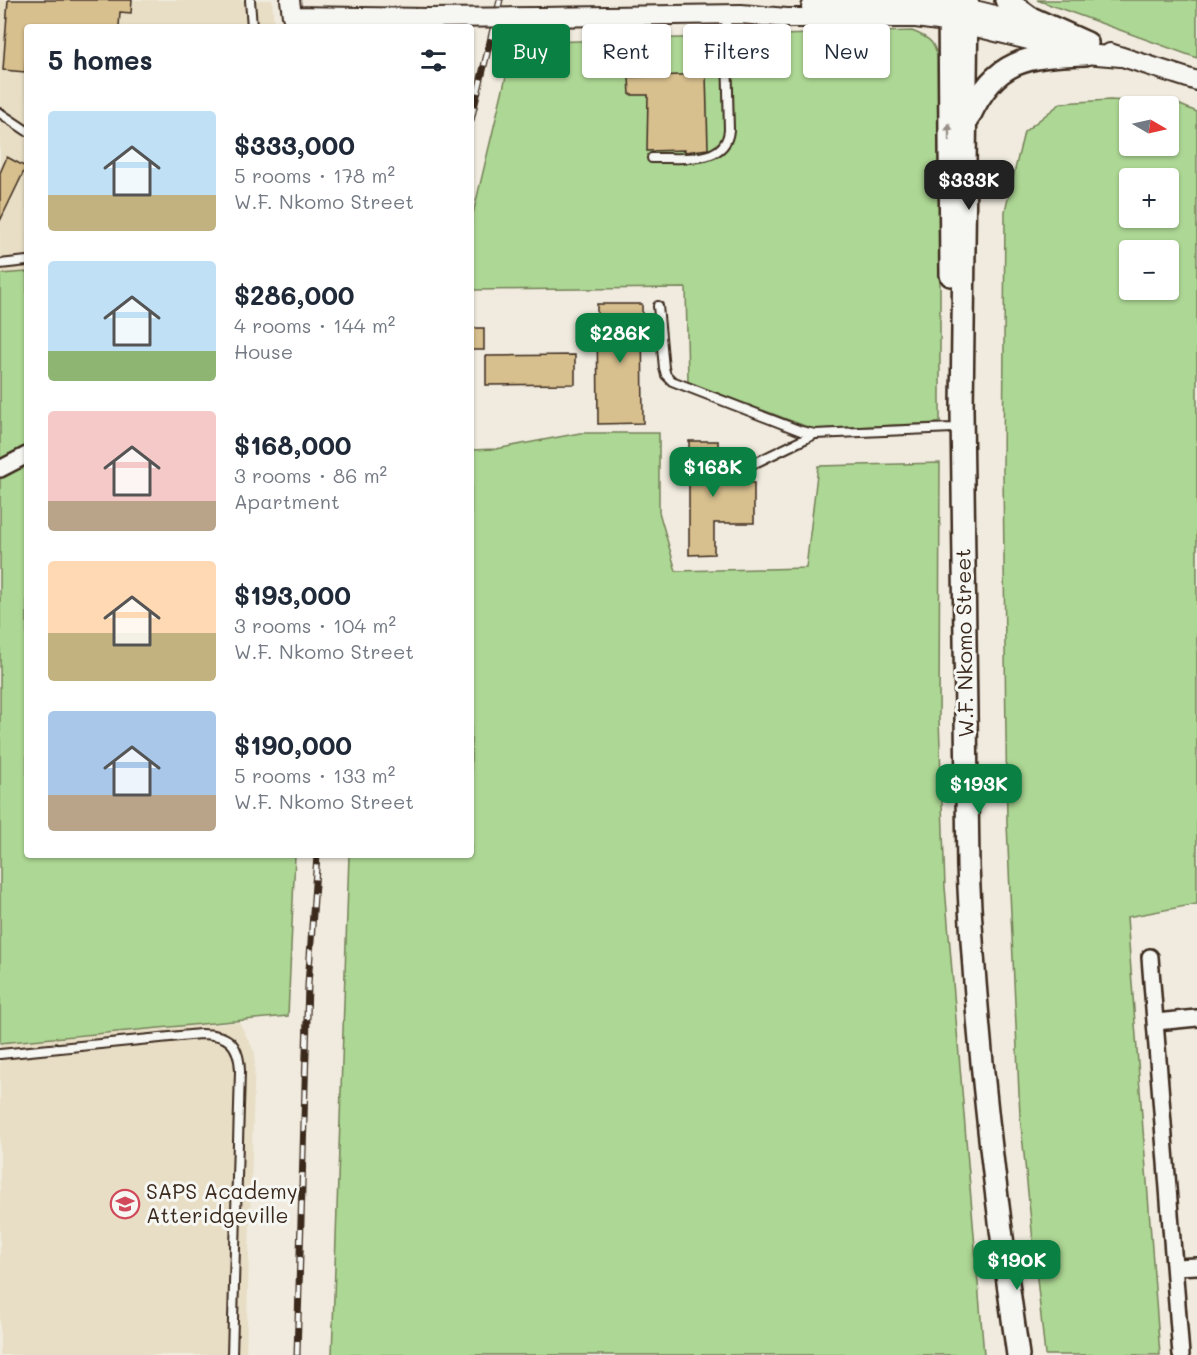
<!DOCTYPE html>
<meta charset="utf-8">
<style>
:root{--surface:#fff;--page:#f2f2f3;--text:#1f2937;--muted:#747a83;--accent:#0b8043}
body{margin:0;font-family:Mali,sans-serif;background:var(--page);color:var(--text);height:100vh;display:flex;flex-direction:column;font-size:22px;white-space:nowrap}
*{box-sizing:border-box;margin:0}
p{font-size:20px;color:var(--muted)}
.icon{flex:none;width:33px;height:33px;fill:none;stroke:currentColor;stroke-width:2;stroke-linecap:round;stroke-linejoin:round}
.map{position:relative;flex:1;overflow:hidden}
.drawer{position:absolute;left:24px;top:24px;width:450px;height:834px;display:flex;flex-direction:column;background:var(--surface);border-radius:6px;box-shadow:0 2px 4px #0004}
.drawer>*{flex:none}
.top-card{position:absolute;left:492px;top:24px;width:570px;height:54px;display:flex;gap:12px}
.needle{width:39px;rotate:99deg}
.buttons{position:absolute;left:1119px;top:96px;display:grid;gap:12px}
.buttons a{display:grid;place-items:center;width:60px;height:60px;border-radius:6px;background:var(--surface);box-shadow:0 2px 4px #0004;font-size:30px}
.price{position:absolute;translate:-50% -51px;padding:0 14px;border-radius:12px;background:var(--accent);color:#fff;font-size:20px;line-height:39px;filter:drop-shadow(0 2px 3px #0008)}
.price::after{content:'';position:absolute;left:50%;top:36px;width:18px;height:14px;margin-left:-9px;background:inherit;clip-path:polygon(0 0,100% 0,50% 100%)}
.price.active{background:#222;color:#fff}
ul{padding:0;list-style:none}
li{display:flex;align-items:center;gap:18px;height:150px;padding:0 24px}
li span{display:grid;place-items:center;flex:none;width:168px;height:120px;border-radius:6px;color:#555}
li>.icon{margin-inline-start:auto}
span .icon{width:72px;height:72px;fill:#fffc;stroke-width:1}
li b{font-size:26px}
h2{display:flex;justify-content:space-between;align-items:center;height:72px;padding:0 24px;font-size:26px}
.chip{padding:0 21px;border-radius:6px;background:var(--surface);box-shadow:0 2px 4px #0004;font-size:21px;line-height:54px}
.chip.active{background:var(--accent);color:#fff}
.map>svg:first-child{display:block}
.built{fill:#e8dec6}
.green{fill:#add794;stroke:#748059;stroke-width:1.5;fill-rule:evenodd}
.building{fill:#d7bf8e;stroke:#3b2a1e;stroke-width:1.5}
.lines{fill:none;stroke-linecap:round;stroke-linejoin:round}
.service-casing{stroke:#3b2a1e;stroke-width:12}
.minor-casing{stroke:#3b2a1e;stroke-width:20}
.tertiary-casing{stroke:#3b2a1e;stroke-width:22}
.secondary-casing{stroke:#3b2a1e;stroke-width:26}
.service{stroke:#f6f6f2;stroke-width:8}
.minor{stroke:#f6f6f2;stroke-width:15}
.tertiary{stroke:#f6f6f2;stroke-width:18}
.secondary{stroke:#f6f6f2;stroke-width:21}
.rail-casing{stroke:#3b2a1e;stroke-width:7}
.rail{stroke:#f6f6f2;stroke-width:4.5;stroke-dasharray:14;stroke-linecap:butt}
.tertiary-bridge-casing{stroke:#3b2a1e;stroke-width:22;stroke-linecap:butt}
.tertiary-bridge{stroke:#f6f6f2;stroke-width:18}
.oneway{fill:#989088}
.labels{text-anchor:middle;stroke-width:6;stroke-linejoin:round;paint-order:stroke}
.street-label{font-size:21px;fill:#3b2a1e;stroke:#f6f6f2}
.poi-label{font-size:21px;fill:#3b2a1e;stroke:#f6f6f2;text-anchor:start}
</style>
<div class="map">
<svg width="1197" height="1355" viewBox="0 0 1197 1355">
<rect width="100%" height="100%" fill="#f0ebde"/>
<filter id="ink" filterUnits="userSpaceOnUse"><feTurbulence type="fractalNoise" baseFrequency=".0167" numOctaves="2"/><feDisplacementMap in="SourceGraphic" scale="12" xChannelSelector="R" yChannelSelector="G"/><feConvolveMatrix kernelMatrix="1 2 1 2 8 2 1 2 1" color-interpolation-filters="sRGB"/></filter>
<g filter="url(#ink)">
<g class="built">
<path d="M0 0H272L274 27H27V272L0 274Z"/>
<path d="M239 1022 255 1053 246 1355H0V1043Z"/>
</g>
<g class="green">
<path d="M1037 0H1197V58Z"/>
<path d="M912 31C933 39 934 43 940 64V423L813 429 688 382 686 288 471 290V222L514 43Z"/>
<path d="M1110 100 1178 104 1197 112V904L1127 917 1160 1355H1045L1020 1116 1007 824 1003 472 1005 211 1024 132 1061 103ZM1130 106H1168V146H1130ZM1130 178H1168V218H1130ZM1168 250V290H1130V250Z"/>
<path d="M27 272V855H295L288 1016 0 1043V274Z"/>
<path d="M580 433H659V512L676 571 806 568 818 466 940 463 939 719 945 887 984 1355H332L349 855H471V450L496 449Z"/>
</g>
<g class="building">
<path d="M8 0H132L131 13 120 12 119 27H27L25 72 3 70Z"/>
<path d="M706 74 708 149 685 152V150L647 151 648 95H630L629 77Z"/>
<path d="M7 157 26 167 0 221V173Z"/>
<path d="M597 304H642L643 423 598 424Z"/>
<rect x="471" y="328" width="13" height="22"/>
<path d="M575 355V384L486 385V356Z"/>
<path d="M689 441H718V482L754 483V523H714V554L689 555Z"/>
</g>
<g class="lines">
<g class="service-casing">
<g id="service">
<path d="M250 0 252 27"/>
<path d="M0 113 27 131"/>
<path d="M652 158C678 157 726 166 729 130L726 14"/>
<path d="M0 264 27 261"/>
<path d="M658 306 664 368 666 375 672 381 801 431 815 434 953 428 960 426"/>
<path d="M755 463 815 434"/>
<path d="M0 1054 200 1034C227 1034 239 1042 240 1071L232 1355"/>
</g>
</g>
<g class="minor-casing">
<g id="minor">
<path d="M0 469 27 455"/>
<path d="M1150 957 1181 1355"/>
<path d="M1156 1022 1197 1018"/>
<path d="M1175 1267 1197 1266"/>
</g>
</g>
<g class="tertiary-casing">
<g id="tertiary">
<path d="M290 0 292 16 429 18"/>
<path d="M811 7C862 5 914 0 964 8 991 12 1018 23 1044 31"/>
<path d="M541 17 741 14 787 18H916L968 25 1085 54 1121 57"/>
<path d="M1110 53 1197 81"/>
</g>
</g>
<g class="secondary-casing">
<g id="secondary">
<path d="M949 0 951 275"/>
<path d="M967 0 962 410 968 867C975 1030 995 1193 1018 1355"/>
<path d="M1006 0 1029 17 1087 43"/>
<path d="M969 117C996 59 1026 56 1085 54"/>
</g>
</g>
<use href="#service" class="service"/>
<use href="#minor" class="minor"/>
<use href="#tertiary" class="tertiary"/>
<use href="#secondary" class="secondary"/>
<g class="rail-casing">
<g id="rail">
<path d="M471 120 500 0"/>
<path d="M297 1355 308 985 317 855"/>
</g>
</g>
<use href="#rail" class="rail"/>
<g class="tertiary-bridge-casing">
<path id="tertiary-bridge" d="M429 18 541 17"/>
</g>
<use href="#tertiary-bridge" class="tertiary-bridge"/>
</g>
<defs><path id="oneway-solid" d="M-6-.8H1V-3.2L6.5 0L1 3.2V.8H-6Z" transform="scale(1.5)"/></defs>
<use class="oneway" href="#oneway-solid" transform="translate(949 132) rotate(-90)"/>
</g>
<defs>
<g id="university-ring" transform="scale(1.5)"><circle r="9.5" fill="#f6f6f2" stroke="#d1495b" stroke-width="1.5"/><path d="M0-5L7-2L0 1L-7-2ZM-4 1L0 2.5L4 1V4Q0 6-4 4Z" fill="#d1495b"/></g>
</defs>
<g fill-rule="evenodd">
<use href="#university-ring" x="125" y="1204"/>
</g>
<g class="labels">
<g class="street-label">
<text transform="translate(965 643) rotate(-91)" y="7">W.F. Nkomo Street</text>
</g>
<g class="poi-label">
<text x="146" y="1199">SAPS Academy<tspan x="146" dy="24">Atteridgeville</tspan></text>
</g>
</g>
</svg>
<div class="buttons">
<a><svg class="needle" viewBox="-14 -14 28 28"><path d="M0-13l5 13h-10z" fill="#e53935"/><path d="M0 13l5-13h-10z" fill="#747a83"/></svg></a>
<a>+</a>
<a>−</a>
</div>
<b class="price active" style="left:969px;top:211px">$333K</b>
<b class="price" style="left:620px;top:364px">$286K</b>
<b class="price" style="left:713px;top:498px">$168K</b>
<b class="price" style="left:979px;top:815px">$193K</b>
<b class="price" style="left:1017px;top:1291px">$190K</b>
<div class="top-card">
<a class="chip active">Buy</a>
<a class="chip">Rent</a>
<a class="chip">Filters</a>
<a class="chip">New</a>
</div>
<section class="drawer">
<h2>5 homes<svg class="icon" aria-label="filters" viewBox="0 0 24 24"><path d="M4 7h16M4 17h16"/><circle cx="9" cy="7" r="2"/><circle cx="15" cy="17" r="2"/></svg></h2>
<ul>
<li><span style="background:linear-gradient(#bfe0f5 70%,#c2b280 0)"><svg class="icon" aria-label="home" viewBox="0 0 24 24"><path d="M3 11l9-7 9 7M6 9v11h12V9"/></svg></span><div><b>$333,000</b><p>5 rooms · 178 m²</p><p>W.F. Nkomo Street</p></div></li>
<li><span style="background:linear-gradient(#bfe0f5 75%,#8fb573 0)"><svg class="icon" aria-label="home" viewBox="0 0 24 24"><path d="M3 11l9-7 9 7M6 9v11h12V9"/></svg></span><div><b>$286,000</b><p>4 rooms · 144 m²</p><p>House</p></div></li>
<li><span style="background:linear-gradient(#f6c9c9 75%,#b9a48a 0)"><svg class="icon" aria-label="home" viewBox="0 0 24 24"><path d="M3 11l9-7 9 7M6 9v11h12V9"/></svg></span><div><b>$168,000</b><p>3 rooms · 86 m²</p><p>Apartment</p></div></li>
<li><span style="background:linear-gradient(#ffd9b3 60%,#c2b280 0)"><svg class="icon" aria-label="home" viewBox="0 0 24 24"><path d="M3 11l9-7 9 7M6 9v11h12V9"/></svg></span><div><b>$193,000</b><p>3 rooms · 104 m²</p><p>W.F. Nkomo Street</p></div></li>
<li><span style="background:linear-gradient(#a9c7e8 70%,#b9a48a 0)"><svg class="icon" aria-label="home" viewBox="0 0 24 24"><path d="M3 11l9-7 9 7M6 9v11h12V9"/></svg></span><div><b>$190,000</b><p>5 rooms · 133 m²</p><p>W.F. Nkomo Street</p></div></li>
</ul>
</section>
</div>
